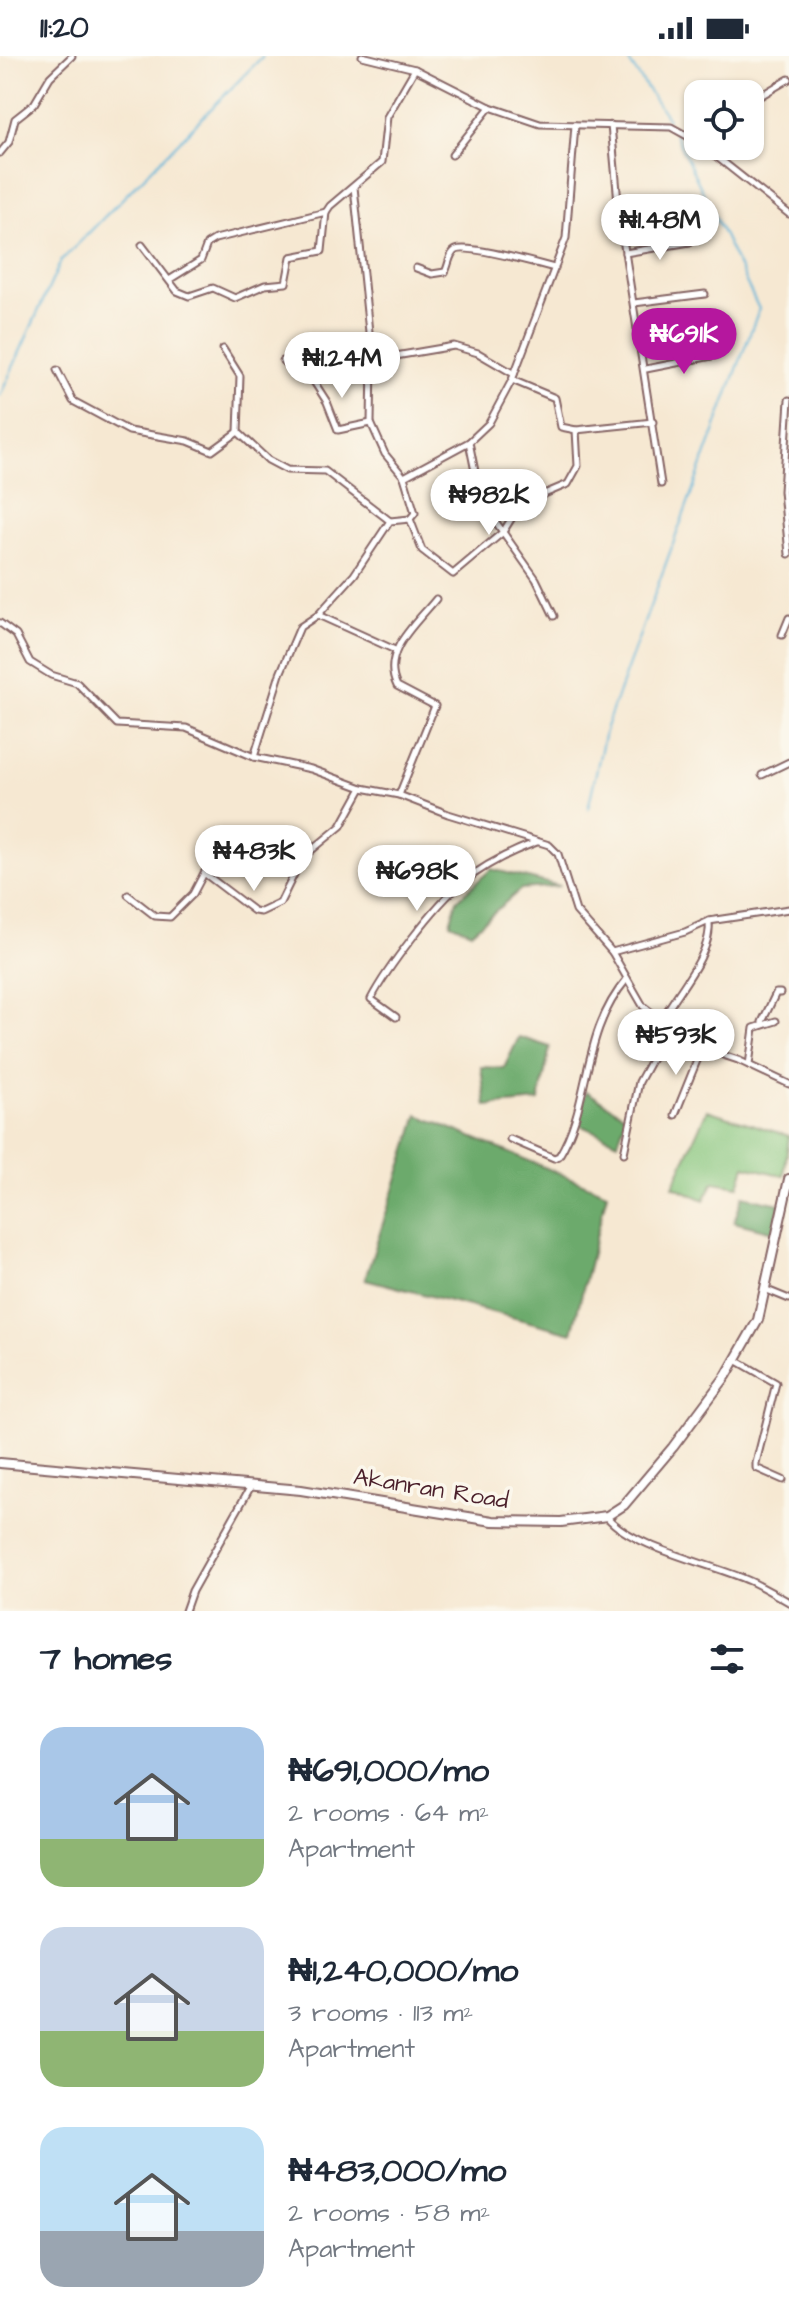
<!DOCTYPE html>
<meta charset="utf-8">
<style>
:root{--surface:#fff;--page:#f6f6f7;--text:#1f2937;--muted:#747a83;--accent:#b5179e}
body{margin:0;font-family:"Architects Daughter",sans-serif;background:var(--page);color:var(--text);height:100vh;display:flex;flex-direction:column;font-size:30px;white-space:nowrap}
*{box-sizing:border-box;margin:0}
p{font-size:26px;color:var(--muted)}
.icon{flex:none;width:44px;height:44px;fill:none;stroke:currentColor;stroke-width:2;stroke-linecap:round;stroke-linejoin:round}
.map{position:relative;height:1555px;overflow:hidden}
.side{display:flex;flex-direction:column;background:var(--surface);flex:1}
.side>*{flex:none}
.buttons{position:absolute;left:684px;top:24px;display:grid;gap:16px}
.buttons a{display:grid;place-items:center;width:80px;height:80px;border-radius:16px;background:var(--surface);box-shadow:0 2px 6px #0004;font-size:40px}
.price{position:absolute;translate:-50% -68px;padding:0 18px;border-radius:28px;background:#fff;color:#222;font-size:26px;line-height:52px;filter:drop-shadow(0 2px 4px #0008)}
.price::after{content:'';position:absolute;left:50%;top:48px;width:24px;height:18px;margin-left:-12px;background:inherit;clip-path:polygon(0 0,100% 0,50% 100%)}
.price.active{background:var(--accent);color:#fff}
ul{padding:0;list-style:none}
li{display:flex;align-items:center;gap:24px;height:200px;padding:0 40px}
li span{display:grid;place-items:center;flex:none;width:224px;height:160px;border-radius:24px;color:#555}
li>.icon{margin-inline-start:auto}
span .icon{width:96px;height:96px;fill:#fffc;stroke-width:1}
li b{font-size:34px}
h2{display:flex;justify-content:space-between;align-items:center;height:96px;padding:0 40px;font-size:34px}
.status{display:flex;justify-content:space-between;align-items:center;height:56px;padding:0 40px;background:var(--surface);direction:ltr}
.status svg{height:22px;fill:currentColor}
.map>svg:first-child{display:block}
.green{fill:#85c57c;stroke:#687254;stroke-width:2}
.forest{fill:#6caa6c;stroke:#5b644c;stroke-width:2}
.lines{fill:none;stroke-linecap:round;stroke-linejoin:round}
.stream{stroke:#5cb3d9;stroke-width:2}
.minor-casing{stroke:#866565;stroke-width:9}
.secondary-casing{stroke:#866565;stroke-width:12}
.minor{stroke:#fff;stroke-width:5}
.secondary{stroke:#fff;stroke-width:8}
.labels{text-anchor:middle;stroke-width:7;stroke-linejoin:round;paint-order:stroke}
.street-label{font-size:24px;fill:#4a1f2b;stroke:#fbf7ec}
</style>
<div class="status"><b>11:20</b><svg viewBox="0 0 49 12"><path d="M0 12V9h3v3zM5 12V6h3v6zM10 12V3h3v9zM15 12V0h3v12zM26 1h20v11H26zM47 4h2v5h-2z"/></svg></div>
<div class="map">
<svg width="789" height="1555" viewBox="0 0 789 1555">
<rect width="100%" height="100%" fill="#fbf7ec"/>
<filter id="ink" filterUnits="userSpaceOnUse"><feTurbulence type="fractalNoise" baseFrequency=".0125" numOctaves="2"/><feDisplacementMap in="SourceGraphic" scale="16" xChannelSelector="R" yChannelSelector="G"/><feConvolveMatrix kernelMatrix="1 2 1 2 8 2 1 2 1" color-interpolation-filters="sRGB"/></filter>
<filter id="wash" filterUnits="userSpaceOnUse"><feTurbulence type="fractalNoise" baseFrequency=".006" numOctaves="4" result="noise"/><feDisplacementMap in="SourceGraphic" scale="32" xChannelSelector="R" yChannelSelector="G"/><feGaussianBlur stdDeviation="1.8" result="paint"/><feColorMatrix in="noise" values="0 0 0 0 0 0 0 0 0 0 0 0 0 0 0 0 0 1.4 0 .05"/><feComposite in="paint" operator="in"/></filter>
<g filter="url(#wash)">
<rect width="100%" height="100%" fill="#f6e8d2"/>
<path class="green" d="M707 1054 789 1080 784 1120 745 1110 739 1130 714 1126 704 1144 673 1130Z"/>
<g class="forest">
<path d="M491 813 560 830 521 833 471 876 450 867 457 844Z"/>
<path d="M519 981 550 991 539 1045 486 1050 481 1011 504 1012Z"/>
<path d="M586 1035 626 1060 618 1086 577 1068Z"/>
<path d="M418 1059 607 1137 572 1277 365 1223Z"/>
<path d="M743 1140 780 1148 773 1176 734 1166Z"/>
</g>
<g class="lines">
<g class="stream">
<path d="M625 0 668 63"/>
<path d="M0 340 61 205 263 0"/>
<path d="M588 753 606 671 759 253 675 78"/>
</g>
</g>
</g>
<g filter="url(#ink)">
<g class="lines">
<g class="minor-casing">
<g id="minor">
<path d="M362 0 415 13 490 51 540 68 671 71 698 86"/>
<path d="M750 46 789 23"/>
<path d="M611 69 619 157 661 428"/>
<path d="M703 90 789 158"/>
<path d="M0 97 9 86 15 63 34 48 50 21 72 0"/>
<path d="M452 99 490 51"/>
<path d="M354 131 372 305 371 367 385 398 404 421"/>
<path d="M142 189 177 235 189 240 213 232 235 242 265 229 286 227 291 201 322 195 326 156 330 150 382 106 387 61 415 13"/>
<path d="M625 197 690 186"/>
<path d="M416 212 432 218 445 216C449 210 449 197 456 194 469 188 538 208 555 212"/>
<path d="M169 224 201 204 207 188 215 183 326 156"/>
<path d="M634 247 705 238"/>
<path d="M223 293 240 320 238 376"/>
<path d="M283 305 298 316 309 318 343 309 454 290 478 297 514 318"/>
<path d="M646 313 717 299"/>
<path d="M57 314 73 345 129 375 188 385 212 395 238 376 268 404 287 414 325 415 390 465"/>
<path d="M309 318 327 346 338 374 371 367"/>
<path d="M512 324 555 342 561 371 576 374 653 366"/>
<path d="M789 344 783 435 789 498"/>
<path d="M469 386 481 445 536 523 554 560"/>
<path d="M410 463 422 494 453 518 503 476 513 460 530 444 568 428 578 410 576 374"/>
<path d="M318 559 395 594"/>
<path d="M0 567 16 579 30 606 51 619 77 627 117 668 186 672 254 701 311 713 362 732 399 739 448 758 549 789 558 798 576 855 612 896 643 950 693 989 738 1004 789 1028"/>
<path d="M782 579 789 562"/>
<path d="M254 701 280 618 300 571 318 559 354 519 390 465 410 463 415 457 404 421 469 386 489 367 512 324 566 182 575 69"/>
<path d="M762 719 789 706"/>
<path d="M399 739 435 650 397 630C380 596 417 567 436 543"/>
<path d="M128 839 155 860 170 861 193 838 204 817 254 855 261 856 280 847 302 802 341 770 362 732"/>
<path d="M709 865 789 853"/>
<path d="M612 896 685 876 709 865C713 899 675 937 660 967"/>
<path d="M396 961 371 943C386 914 436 847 462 827 484 809 510 796 537 786"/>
<path d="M762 966 776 937H780"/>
<path d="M749 1009 754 972 776 965"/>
<path d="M675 1059 702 992"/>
<path d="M510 1083 554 1102 559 1100C592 1046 580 978 627 923"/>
<path d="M624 1097 639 1026 668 973"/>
<path d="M767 1234 789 1243"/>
<path d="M736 1304 776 1327 756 1407V1412L783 1424"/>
<path d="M607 1461C635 1493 710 1507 750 1525 763 1531 776 1539 789 1546"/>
<path d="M185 1555 192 1535 251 1430"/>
</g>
</g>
<g class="secondary-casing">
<path id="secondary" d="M0 1407 301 1434 493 1465 561 1466 607 1460 624 1449 673 1391 726 1320 758 1264 789 1123"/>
</g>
<use href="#minor" class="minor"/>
<use href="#secondary" class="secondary"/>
</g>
</g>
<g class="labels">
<g class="street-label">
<text transform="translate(431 1432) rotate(9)" y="8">Akanran Road</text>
</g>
</g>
</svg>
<div class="buttons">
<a><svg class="icon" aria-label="locate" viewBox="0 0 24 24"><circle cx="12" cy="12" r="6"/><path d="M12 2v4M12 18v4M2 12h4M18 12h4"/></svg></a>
</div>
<b class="price" style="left:660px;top:206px">₦1.48M</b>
<b class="price active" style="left:684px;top:320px">₦691K</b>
<b class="price" style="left:342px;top:344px">₦1.24M</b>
<b class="price" style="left:489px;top:481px">₦982K</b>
<b class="price" style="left:254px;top:837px">₦483K</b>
<b class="price" style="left:417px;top:857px">₦698K</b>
<b class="price" style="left:676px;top:1021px">₦593K</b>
</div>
<section class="side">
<h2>7 homes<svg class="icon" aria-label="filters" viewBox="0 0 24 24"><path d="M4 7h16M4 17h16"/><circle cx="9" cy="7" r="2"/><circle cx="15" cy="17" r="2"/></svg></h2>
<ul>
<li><span style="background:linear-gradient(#a9c7e8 70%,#8fb573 0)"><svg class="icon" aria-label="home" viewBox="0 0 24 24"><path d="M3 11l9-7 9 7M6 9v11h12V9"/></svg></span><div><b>₦691,000/mo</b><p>2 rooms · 64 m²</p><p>Apartment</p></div></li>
<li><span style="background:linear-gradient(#c9d6e8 65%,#8fb573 0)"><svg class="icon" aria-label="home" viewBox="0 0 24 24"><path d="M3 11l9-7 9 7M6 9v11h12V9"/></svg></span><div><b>₦1,240,000/mo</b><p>3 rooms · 113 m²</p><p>Apartment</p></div></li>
<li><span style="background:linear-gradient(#bfe0f5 65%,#9aa5b1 0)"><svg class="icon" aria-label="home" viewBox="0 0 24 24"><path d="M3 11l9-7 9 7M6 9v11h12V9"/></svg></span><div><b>₦483,000/mo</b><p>2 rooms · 58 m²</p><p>Apartment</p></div></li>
</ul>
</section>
